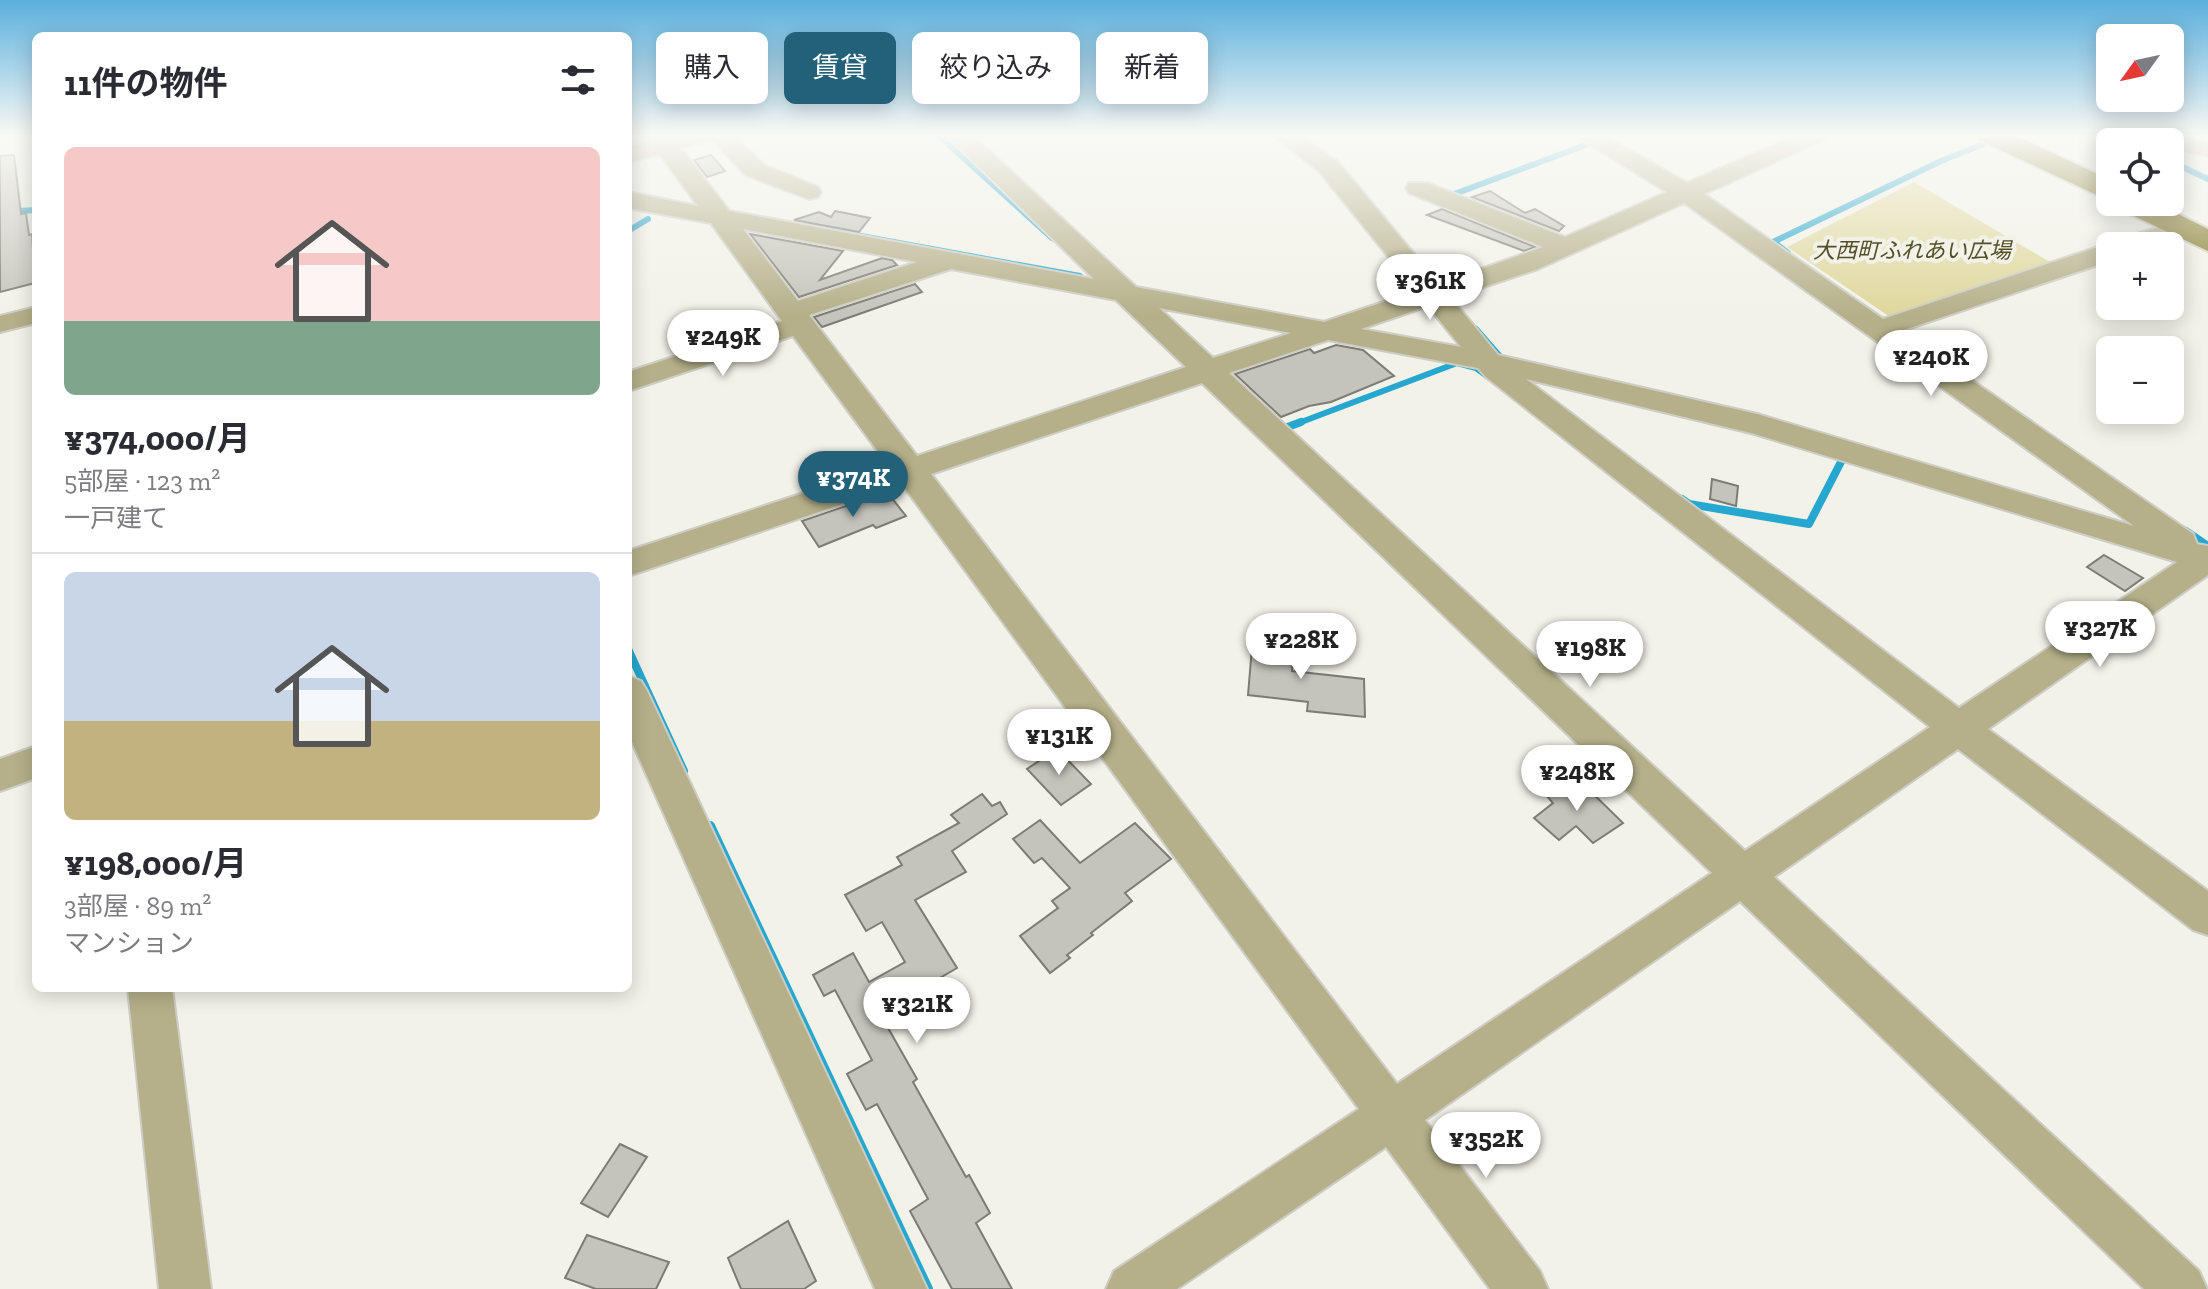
<!DOCTYPE html>
<html lang="ja">
<meta charset="utf-8">
<style>
:root{--surface:#fff;--page:#f2f2f3;--text:#2b2b33;--muted:#7c7c81;--line:#e1e1e2;--accent:#226177}
body{margin:0;font-family:"Zilla Slab","Noto Sans JP",serif;background:var(--page);color:var(--text);height:100vh;display:flex;flex-direction:column;font-size:30px;white-space:nowrap}
*{box-sizing:border-box;margin:0}
p{font-size:26px;color:var(--muted)}
.icon{flex:none;width:44px;height:44px;fill:none;stroke:currentColor;stroke-width:2;stroke-linecap:round;stroke-linejoin:round}
.map{position:relative;flex:1;overflow:hidden}
.drawer{position:absolute;left:32px;top:32px;width:600px;height:960px;display:flex;flex-direction:column;background:var(--surface);border-radius:12px;box-shadow:0 4px 20px #0003}
.drawer>*{flex:none}
.guide{position:absolute;left:656px;top:32px;width:760px;height:72px;display:flex;gap:16px}
.needle{width:52px;rotate:237deg}
.buttons{position:absolute;left:2096px;top:24px;display:grid;gap:16px}
.buttons a{display:grid;place-items:center;width:88px;height:88px;border-radius:12px;background:var(--surface);box-shadow:0 4px 20px #0003;font-size:40px}
.price{position:absolute;translate:-50% -68px;padding:0 18px;border-radius:28px;background:#fff;color:#222;font-size:26px;line-height:52px;filter:drop-shadow(0 2px 4px #0008)}
.price::after{content:'';position:absolute;left:50%;top:48px;width:24px;height:18px;margin-left:-12px;background:inherit;clip-path:polygon(0 0,100% 0,50% 100%)}
.price.current{background:var(--accent);color:#fff}
ul{padding:0;list-style:none}
li{display:grid;align-content:center;gap:16px;height:424px;padding:0 32px}
li+li{border-top:2px solid var(--line)}
li span{display:grid;place-items:center;height:248px;border-radius:12px;color:#555}
li>.icon{margin-inline-start:auto}
span .icon{width:144px;height:144px;fill:#fffc;stroke-width:1}
li b{font-size:34px}
h2{display:flex;justify-content:space-between;align-items:center;height:96px;padding:0 32px;font-size:34px}
.pill{padding:0 28px;border-radius:12px;background:var(--surface);box-shadow:0 4px 20px #0003;font-size:28px;line-height:72px}
.pill.current{background:var(--accent);color:#fff}
.map>svg:first-child{display:block}
.green{fill:#dfd79b}
.lines{fill:none;stroke-linecap:round;stroke-linejoin:round}
.stream-far2{stroke:#26a7d0;stroke-width:6}
.stream-far1{stroke:#26a7d0;stroke-width:8}
.stream{stroke:#26a7d0;stroke-width:10}
.building{fill:#c5c4bc;stroke:#7d7c74;stroke-width:2}
.minor-casing{stroke:#cdcdc5;stroke-width:4}
.major-casing{stroke:#cdcdc5;stroke-width:4}
.minor{fill:#b5b089;fill-rule:evenodd}
.major{fill:#837826;fill-rule:evenodd}
.labels{text-anchor:middle;stroke-width:8;stroke-linejoin:round;paint-order:stroke}
.far-park-label{font-size:22px;font-style:italic;fill:#544f26;stroke:#f2f2e9}
</style>
<div class="map">
<svg width="2208" height="1289" viewBox="0 0 2208 1289">
<rect width="100%" height="100%" fill="#f2f2e9"/>
<path class="green" d="M1914 182 2055 265 1893 319 1787 247Z"/>
<g class="lines">
<g class="stream-far2">
<path d="M937 134 1052 238"/>
<path d="M2098 134 2116 138"/>
<path d="M2113 134 2152 142"/>
<path d="M2170 161 2208 179"/>
<path d="M1449 196 1591 143"/>
<path d="M0 212 36 210"/>
<path d="M806 226 1080 276"/>
<path d="M628 231 648 219"/>
<path d="M1773 242 1941 161 1996 139"/>
<path d="M1775 243 1788 253"/>
<path d="M1476 329 1504 361"/>
<path d="M1296 424 1457 363 1476 368 1491 379"/>
</g>
<g class="stream-far1">
<path d="M1277 431 1301 422"/>
<path d="M1682 499 1689 504 1809 524 1843 458 1849 460"/>
<path d="M2186 531 2208 546"/>
<path d="M628 649 684 771"/>
</g>
<path class="stream" d="M710 826 928 1289"/>
</g>
<g class="building">
<path d="M14 155 21 214 26 213 29 235 32 234 35 283 0 292V156Z"/>
<path d="M711 155 725 171 707 177 694 160Z"/>
<path d="M1490 191 1525 213 1535 209 1564 226 1559 231 1472 197Z"/>
<path d="M1442 209 1535 247 1524 251 1427 215Z"/>
<path d="M835 211 870 218 859 232 794 220 819 212 831 217Z"/>
<path d="M750 234 843 251 820 280 882 258 892 260 897 265 799 297Z"/>
<path d="M915 284 922 292 822 327 814 317Z"/>
<path d="M1336 345 1363 350 1394 376 1331 402 1309 406 1281 417 1235 374 1310 349 1314 353Z"/>
<path d="M1712 479 1738 486 1736 506 1710 499Z"/>
<path d="M887 492 906 516 876 528 873 525 819 547 802 521Z"/>
<path d="M2104 555 2143 578 2125 591 2087 567Z"/>
<path d="M1253 635 1295 640 1292 671 1364 679 1365 717 1307 711 1308 702 1248 695Z"/>
<path d="M1057 749 1091 784 1061 805 1027 769Z"/>
<path d="M1576 777 1623 823 1593 843 1576 826 1559 840 1534 818 1553 803 1546 795Z"/>
<path d="M982 794 992 806 1000 802 1007 814 952 851 966 872 915 900 957 968 892 1006 895 1012 883 1019 917 1079 913 1082 966 1177 969 1175 990 1213 976 1223 1012 1289H952L910 1211 928 1199 877 1104 866 1110 847 1074 872 1060 835 990 824 996 813 975 853 953 869 982 905 962 882 922 866 931 845 895 902 865 897 857 959 823 951 815Z"/>
<path d="M1040 820 1080 863 1135 823 1171 859 1125 893 1132 901 1091 933 1093 935 1067 955 1070 958 1050 973 1020 936 1058 908 1052 901 1070 888 1042 858 1034 863 1013 839Z"/>
<path d="M620 1144 647 1157 608 1217 581 1203Z"/>
<path d="M788 1221 816 1281 804 1289H741L728 1258Z"/>
<path d="M587 1235 669 1262 656 1289H596L565 1278Z"/>
</g>
<g class="lines">
<g class="minor-casing">
<g id="minor">
<path d="M646 134H733L764 165 818 187 821 192 818 197 809 199 746 175 712 140 681 148 729 211 1094 279 945 134H971L1136 287 1324 322 1416 291 1319 171 1271 134H1298L1337 161 1439 284 1543 247 1409 193 1406 188 1409 183H1427L1565 237 1667 192 1573 134H1602L1687 183 1798 134H1830L1826 139 1704 194 1883 319 2101 246 2114 245 2118 240 2181 220 2190 223 2194 228C2179 248 2133 246 2110 246V261L1901 331 2193 534 2197 544 2208 546V575L1988 729 2208 891V935L2193 930 1958 749 1774 877 2199 1271 2207 1289H2144L1740 901 1425 1120 1540 1271 1548 1289H1490L1386 1147 1177 1289H1106L1114 1271 1359 1109 902 484 628 576V551L888 465 793 336 628 391V372L782 321 711 223 628 208V192L698 206 660 154 628 162V148L651 141ZM1684 203 2134 526 1757 414 1498 355 1451 298 1538 269ZM743 229 917 262 798 301ZM951 269 1116 300 1186 367 917 456 809 315ZM1428 306 1461 347 1361 329ZM1159 308 1291 333 1213 358ZM1328 340 1478 368 1486 377 1930 727 1745 851 1229 373ZM1526 379 1751 433 2177 562 1959 708ZM1202 383 1712 873 1397 1084 931 474Z"/>
<path d="M2124 134H2170L2208 142V156L2170 148V142L2128 139Z"/>
<path d="M36 307V323L0 332V316Z"/>
<path d="M628 676 641 681 647 691 927 1289H875L628 733Z"/>
<path d="M36 746V778L0 791V759Z"/>
<path d="M128 988H172L211 1289H159Z"/>
</g>
</g>
<g class="major-casing">
<g id="major">
<path d="M1975 134H2012L2110 180V201L1979 140Z"/>
<path d="M2115 202H2154L2208 229V251L2119 209Z"/>
</g>
</g>
<use href="#minor" class="minor"/>
<use href="#major" class="major"/>
</g>
<linearGradient id="sky" x2="0" y2="1"><stop stop-color="#5aafde"/><stop offset="0.43" stop-color="#f9f9f5"/><stop offset="1" stop-color="#f9f9f5" stop-opacity="0"/></linearGradient>
<rect width="2208" height="315" fill="url(#sky)"/>
<g class="labels">
<g class="far-park-label">
<text x="1912" y="258">大西町ふれあい広場</text>
</g>
</g>
</svg>
<div class="buttons">
<a><svg class="needle" viewBox="-14 -14 28 28"><path d="M0-13l5 13h-10z" fill="#e53935"/><path d="M0 13l5-13h-10z" fill="#7c7c81"/></svg></a>
<a><svg class="icon" aria-label="locate" viewBox="0 0 24 24"><circle cx="12" cy="12" r="6"/><path d="M12 2v4M12 18v4M2 12h4M18 12h4"/></svg></a>
<a>+</a>
<a>−</a>
</div>
<b class="price" style="left:1430px;top:322px">¥361K</b>
<b class="price" style="left:723px;top:378px">¥249K</b>
<b class="price" style="left:1931px;top:398px">¥240K</b>
<b class="price current" style="left:853px;top:519px">¥374K</b>
<b class="price" style="left:2100px;top:669px">¥327K</b>
<b class="price" style="left:1301px;top:681px">¥228K</b>
<b class="price" style="left:1590px;top:689px">¥198K</b>
<b class="price" style="left:1059px;top:777px">¥131K</b>
<b class="price" style="left:1577px;top:813px">¥248K</b>
<b class="price" style="left:917px;top:1045px">¥321K</b>
<b class="price" style="left:1486px;top:1180px">¥352K</b>
<div class="guide">
<a class="pill">購入</a>
<a class="pill current">賃貸</a>
<a class="pill">絞り込み</a>
<a class="pill">新着</a>
</div>
<section class="drawer">
<h2>11件の物件<svg class="icon" aria-label="filters" viewBox="0 0 24 24"><path d="M4 7h16M4 17h16"/><circle cx="9" cy="7" r="2"/><circle cx="15" cy="17" r="2"/></svg></h2>
<ul>
<li><span style="background:linear-gradient(#f6c9c9 70%,#7fa58c 0)"><svg class="icon" aria-label="home" viewBox="0 0 24 24"><path d="M3 11l9-7 9 7M6 9v11h12V9"/></svg></span><div><b>¥374,000/月</b><p>5部屋 · 123 m²</p><p>一戸建て</p></div></li>
<li><span style="background:linear-gradient(#c9d6e8 60%,#c2b280 0)"><svg class="icon" aria-label="home" viewBox="0 0 24 24"><path d="M3 11l9-7 9 7M6 9v11h12V9"/></svg></span><div><b>¥198,000/月</b><p>3部屋 · 89 m²</p><p>マンション</p></div></li>
</ul>
</section>
</div>
